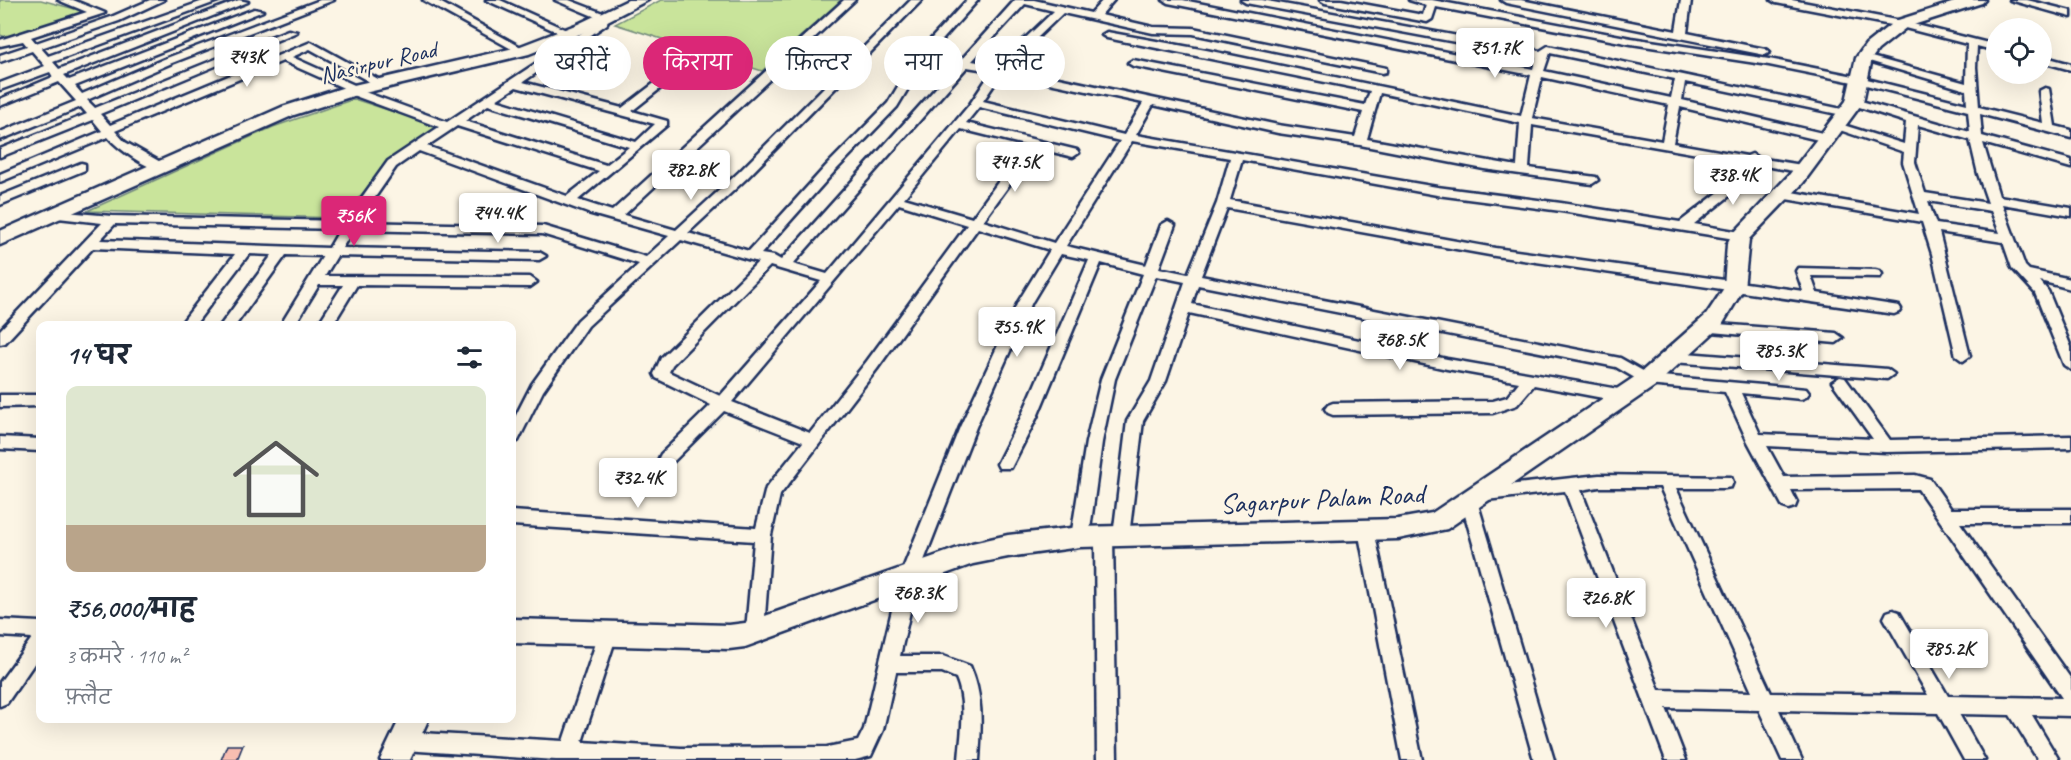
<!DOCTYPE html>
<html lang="hi">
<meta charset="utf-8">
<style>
:root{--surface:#fff;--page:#f6f6f7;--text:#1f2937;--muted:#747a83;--accent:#db2777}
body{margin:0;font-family:Caveat,"Playpen Sans Deva",sans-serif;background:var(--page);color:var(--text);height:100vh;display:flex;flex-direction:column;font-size:22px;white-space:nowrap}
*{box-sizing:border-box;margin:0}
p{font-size:20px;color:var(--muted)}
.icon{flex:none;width:33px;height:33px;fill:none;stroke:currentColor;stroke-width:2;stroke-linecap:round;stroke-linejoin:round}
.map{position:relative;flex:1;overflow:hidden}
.panel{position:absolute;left:36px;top:321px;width:480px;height:402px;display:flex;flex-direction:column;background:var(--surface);border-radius:12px;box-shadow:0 6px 24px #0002}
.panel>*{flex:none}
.guide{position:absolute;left:534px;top:36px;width:570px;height:54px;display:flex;gap:12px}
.tools{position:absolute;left:1986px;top:18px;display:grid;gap:12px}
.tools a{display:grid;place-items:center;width:66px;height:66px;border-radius:50%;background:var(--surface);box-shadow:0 6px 24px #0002;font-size:30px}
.price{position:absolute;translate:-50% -51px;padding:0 14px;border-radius:6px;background:#fff;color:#222;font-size:20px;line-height:39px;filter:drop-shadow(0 2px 3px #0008)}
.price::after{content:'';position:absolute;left:50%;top:36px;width:18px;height:14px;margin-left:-9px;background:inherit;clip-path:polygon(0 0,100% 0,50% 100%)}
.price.selected{background:var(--accent);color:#fff}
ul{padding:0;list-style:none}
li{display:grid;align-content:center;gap:12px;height:318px;padding:0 30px}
li span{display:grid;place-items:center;height:186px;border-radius:12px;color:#555}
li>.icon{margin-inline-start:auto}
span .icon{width:108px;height:108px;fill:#fffc;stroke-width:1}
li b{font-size:26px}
h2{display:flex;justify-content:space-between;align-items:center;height:72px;padding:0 30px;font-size:26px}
.tag{padding:0 21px;border-radius:27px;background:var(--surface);box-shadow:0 6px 24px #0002;font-size:21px;line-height:54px}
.tag.selected{background:var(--accent);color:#fff}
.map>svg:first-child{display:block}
.green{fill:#c9e49b;stroke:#728a7c;stroke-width:1.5}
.building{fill:#f8beb1;stroke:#1b2f5e;stroke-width:1.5}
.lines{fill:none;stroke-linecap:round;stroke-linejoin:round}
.street-casing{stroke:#1b2f5e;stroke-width:5}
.secondary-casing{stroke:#1b2f5e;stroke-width:5}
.street{fill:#fcf5e5;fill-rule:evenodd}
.secondary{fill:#fcf5e5;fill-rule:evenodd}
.labels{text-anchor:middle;stroke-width:4.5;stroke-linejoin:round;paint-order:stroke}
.far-street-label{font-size:24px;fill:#1b2f5e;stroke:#fcf5e5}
.street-label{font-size:28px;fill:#1b2f5e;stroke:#fcf5e5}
</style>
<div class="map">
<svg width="2071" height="760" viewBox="0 0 2071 760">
<rect width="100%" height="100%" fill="#fcf5e5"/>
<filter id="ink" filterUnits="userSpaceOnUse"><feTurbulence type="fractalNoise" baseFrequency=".0167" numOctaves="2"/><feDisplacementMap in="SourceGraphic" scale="12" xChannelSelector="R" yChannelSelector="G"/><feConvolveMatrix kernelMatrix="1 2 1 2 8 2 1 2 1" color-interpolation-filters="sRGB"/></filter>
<g filter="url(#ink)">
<g class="green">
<path d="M0 0H41L90 13 0 42 3 36 0 35Z"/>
<path d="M661 0H841L762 71 615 24Z"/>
<path d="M354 99 441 127 387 164 342 218 87 211 273 127Z"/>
</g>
<path class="building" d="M227 745H243L237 760H221Z"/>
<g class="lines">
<g class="street-casing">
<g id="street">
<path d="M58 0H73L105 13 31 37 36 43 111 17 150 0H164L119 21 41 48 48 56 206 0H221L53 62 59 69 239 0 248 2 64 75 69 80 254 9 263 11 75 86 82 94 164 59 320 0H334L172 63 87 100 95 108 288 30 297 32 100 114 110 125 311 42 389 85 383 88 379 87 310 49 292 57 361 88 362 91 447 122 597 23 598 18 555 0H569L608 15 607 24 523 82 622 108 691 55 700 57 632 111 667 121V125L578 200 612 211 844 0H855L624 215 676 230 739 172 911 0H922L747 178 688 233 749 251 826 166 888 103 918 53 967 0H978L927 57 897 107 834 172 761 254 774 256 781 260 1015 0H1034L1091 13 1103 0H1114L1101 15 1153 27 1193 28 1386 68V72L1382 73 1193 34 1153 33 1063 13 1007 67 1278 125 1355 137 1363 112 1133 66 1128 63 1133 60 1365 105 1370 91 1107 38 1102 35 1107 32 1206 50 1521 116 1531 75 1168 3 1163 0H1183L1533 69 1536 57 1246 3 1241 0H1262L1540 51 1548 46 1851 111 1853 113 1847 116 1685 82 1682 100 1831 135 1833 138 1827 142 1680 107 1673 143 1747 156 1752 154 1758 158 1808 166 1810 169 1804 173 1754 164 1732 194 1694 224 1746 233 1748 236 1746 239 1741 240 1561 211 1437 195 1242 160 1230 200 1495 248 1803 291 1796 271 1798 268 1875 270 1880 271 1882 274 1880 277 1811 276 1817 293 1899 306 1901 309 1899 312 1894 314 1495 256 1227 208 1201 276 1620 358 1650 375 1806 389 1809 393 1806 397 1801 399 1741 393 1760 434 1873 439 1832 382 1840 377 1845 378 1890 440 2071 436V448L1886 452 1767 446 1784 477 1915 475 1930 479 1951 509H2071V523H1960L2071 679V716L2032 715 2059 760H2038L2010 715 1959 714 1985 760H1964L1938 713 1779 710 1802 760H1782L1759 710 1666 708 1686 760H1666L1565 491 1477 501 1554 760H1534L1461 501 1463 496 1472 495 1474 490 1480 488 1599 475 1731 477 1733 482 1731 487 1725 488H1676L1771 693 1928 695 1884 618 1887 612 1893 610 1899 612 1948 696 2062 698 1918 489 1791 490 1797 502 1795 507 1789 509 1783 507 1747 440 1725 392 1647 385 1616 367 1198 285 1192 304 1447 359 1624 390 1632 396 1624 402 1534 385 1517 405 1493 413 1333 415 1328 413 1325 409 1328 405 1333 403 1493 401 1507 397 1519 382 1447 369 1189 313 1166 381 1143 421 1129 536 1127 541 1121 543 1115 541 1113 536 1127 421 1151 381 1185 282 1156 276 1115 379 1102 442 1089 537 1086 542 1080 544 1074 542 1071 537 1086 442 1101 379 1143 274 1101 263 1037 417 1011 468H999L997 464 1021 417 1089 260 1061 254 1032 302 976 427 918 576 900 656H943L970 666C984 697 981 727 979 760H959C961 733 967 703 956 678L942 672H896L883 730 871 756 855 760H556L404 750 397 748 394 741 397 734 404 732 563 741 599 634 602 628 608 626 614 628 617 634 582 742 681 748 827 747 858 741 864 729 900 576 960 427 1018 302 1050 250 978 228 877 369 780 495 771 535 764 630 761 636 755 638 749 636 746 630 754 541 512 525V511L756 528 766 488 803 442 724 411 673 462H661L659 458 661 454 711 405 656 378 654 374 661 358 758 262 681 240 588 326 543 391 518 441 512 443V423L532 384 578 320 639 264 542 234 353 230 342 248 539 252 546 256 539 260 337 256 325 276 530 277 537 282 530 287 357 285 332 326H317L343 285H319L294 326H280L323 256 286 255 235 326H220L272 255 249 254 194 326H179L235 254 93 248 5 343 0 344V330L102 223 58 218 53 217 52 214 53 211 112 216 345 221 388 161 439 127 347 93 346 89 283 61 115 131 125 142 164 164V170C150 172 117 148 108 137L0 182V174L102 131 93 120 0 157V149L87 114 81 107 0 140V132L76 101 59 82 0 106V99L53 77 50 72 0 90V83L45 66 32 51 0 62V55L27 46 23 41 0 46V40L87 12ZM1025 4 1054 11 997 65 972 61ZM1550 53 1675 79 1671 98 1544 71ZM967 67 992 71 970 104 827 274 793 264ZM1002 73 1143 103 1124 135 983 101ZM1542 77 1669 105 1662 141 1532 118ZM516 87 655 124 636 142 496 100ZM1380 93 1520 123 1517 166 1367 139ZM488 105 629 147 606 165 465 121ZM1153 105 1278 133 1360 145 1484 169 1592 184 1598 180 1596 177 1529 168 1532 125 1743 162 1724 188 1680 222 1561 203 1437 187 1136 135ZM979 107 1120 141 1054 243 983 221 1036 148 1073 157 1079 153 1077 150 966 123ZM457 126 599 171 567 196 427 146ZM961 129 1025 145 972 218 904 198ZM1132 141 1230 158 1217 203 1188 274 1159 268 1175 225 1168 221 1161 225 1146 265 1066 246ZM419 151 588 213 669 236 646 257 543 226 358 222 396 167ZM899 204 967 225 867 361 810 433 732 402ZM115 224 340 229 329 248 100 240ZM770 266 821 281 720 396 669 372 672 365ZM1599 487H1660L1752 692 1659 690 1581 490Z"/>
<path d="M423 0H436L528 51 519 53Z"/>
<path d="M486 0H500L573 33 564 35Z"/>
<path d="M1320 0H1341L1423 15 1426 5 1409 0H1432L1631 38 1769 59 1859 77 1967 104 1966 90 1859 58 1864 55 1966 83 1967 44 1901 27 1776 3 1771 0H1792L1901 21 1996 45V51L1977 46 1976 67 1979 107 2043 123 2039 91 2045 88 2049 89 2055 126 2071 130V138L1980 114 1982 136 2071 160V168L1983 143 1999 196 2071 208V216L2002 204 2025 266 2029 270 2071 279V289L2040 281 2048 291 2071 347V370L2064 365 2035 293 2012 268 2003 242 1939 232 1970 356 1963 361 1956 356 1932 254 1922 222 1780 198 1774 194 1780 190 1919 214 1903 162 1904 152 1831 127 1837 123 1904 144 1906 122 1850 104V100L1854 99 1970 132 1968 111 1858 83 1769 65 1631 44 1436 7 1432 19 1427 22 1325 3ZM1918 125 1970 140 1978 174 1988 203 1925 193 1915 162ZM1928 201 1991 211 2000 233 1936 224Z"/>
<path d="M1501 0H1521L1676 31 1681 0H1691L1687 33 1765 49 1770 52 1765 55 1506 3Z"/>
<path d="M2010 0H2027L2071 11V17Z"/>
<path d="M2042 56 2071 64V70L2042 62Z"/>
<path d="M81 163 85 164V170L0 205V196Z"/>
<path d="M1705 323 1836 333 1843 338 1836 343 1700 331 1698 328Z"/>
<path d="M1673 352 1887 369 1894 374 1887 379 1673 362 1666 357Z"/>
<path d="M0 395H40V406L0 407Z"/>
<path d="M0 437 40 439V451L0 449Z"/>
<path d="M1366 523 1372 525 1374 530 1422 760H1402L1358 530 1360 525Z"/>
<path d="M1104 531 1110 533 1113 538 1117 760H1097L1095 538 1098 533Z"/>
<path d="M0 620 40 622V655L7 703 0 706V682L32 638 0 636Z"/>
</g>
</g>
<g class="secondary-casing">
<g id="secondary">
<path d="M628 0H648L590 30 529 54 356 95 294 115 0 245V231L282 107 345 87 518 47 578 24Z"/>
<path d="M1961 0H1985L1982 3 1907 27 1878 50 1872 58 1863 102 1803 183 1749 239 1744 288 1722 325 1655 386 1447 529 1398 539 1080 547 1008 557 973 564 745 647 729 649 512 643V619L729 625 745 623 972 543 1008 535 1080 527 1398 519 1432 513 1639 374 1706 315 1724 288 1727 244 1731 236 1789 175 1846 101 1856 58 1866 44 1895 21Z"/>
<path d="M400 718H429L410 760H380Z"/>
</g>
</g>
<use href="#street" class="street"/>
<use href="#secondary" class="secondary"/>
</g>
</g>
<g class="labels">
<g class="far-street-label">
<text transform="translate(378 62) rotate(-13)" y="8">Nasirpur Road</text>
</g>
<g class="street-label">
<text transform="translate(1322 498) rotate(-3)" y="10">Sagarpur Palam Road</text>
</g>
</g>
</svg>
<div class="tools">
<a><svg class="icon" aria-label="locate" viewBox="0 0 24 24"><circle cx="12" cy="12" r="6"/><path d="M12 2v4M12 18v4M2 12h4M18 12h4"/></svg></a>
</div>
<b class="price" style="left:1495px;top:79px">₹51.7K</b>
<b class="price" style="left:247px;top:88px">₹43K</b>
<b class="price" style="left:1015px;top:193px">₹47.5K</b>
<b class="price" style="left:691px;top:201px">₹82.8K</b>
<b class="price" style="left:1733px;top:206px">₹38.4K</b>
<b class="price" style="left:498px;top:244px">₹44.4K</b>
<b class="price selected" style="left:354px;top:247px">₹56K</b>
<b class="price" style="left:1017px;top:358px">₹55.9K</b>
<b class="price" style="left:1400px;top:371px">₹68.5K</b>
<b class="price" style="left:1779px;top:382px">₹85.3K</b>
<b class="price" style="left:638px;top:509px">₹32.4K</b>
<b class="price" style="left:918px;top:624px">₹68.3K</b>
<b class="price" style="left:1606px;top:629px">₹26.8K</b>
<b class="price" style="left:1949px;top:680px">₹85.2K</b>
<div class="guide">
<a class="tag">खरीदें</a>
<a class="tag selected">किराया</a>
<a class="tag">फ़िल्टर</a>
<a class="tag">नया</a>
<a class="tag">फ़्लैट</a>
</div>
<section class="panel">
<h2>14 घर<svg class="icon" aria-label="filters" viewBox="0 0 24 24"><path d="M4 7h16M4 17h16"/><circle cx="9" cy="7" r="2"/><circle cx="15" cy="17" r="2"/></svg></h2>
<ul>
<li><span style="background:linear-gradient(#dfe7d0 75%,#b9a48a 0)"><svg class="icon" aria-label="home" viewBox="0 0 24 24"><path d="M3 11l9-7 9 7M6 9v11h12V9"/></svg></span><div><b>₹56,000/माह</b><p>3 कमरे · 110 m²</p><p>फ़्लैट</p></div></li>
</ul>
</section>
</div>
